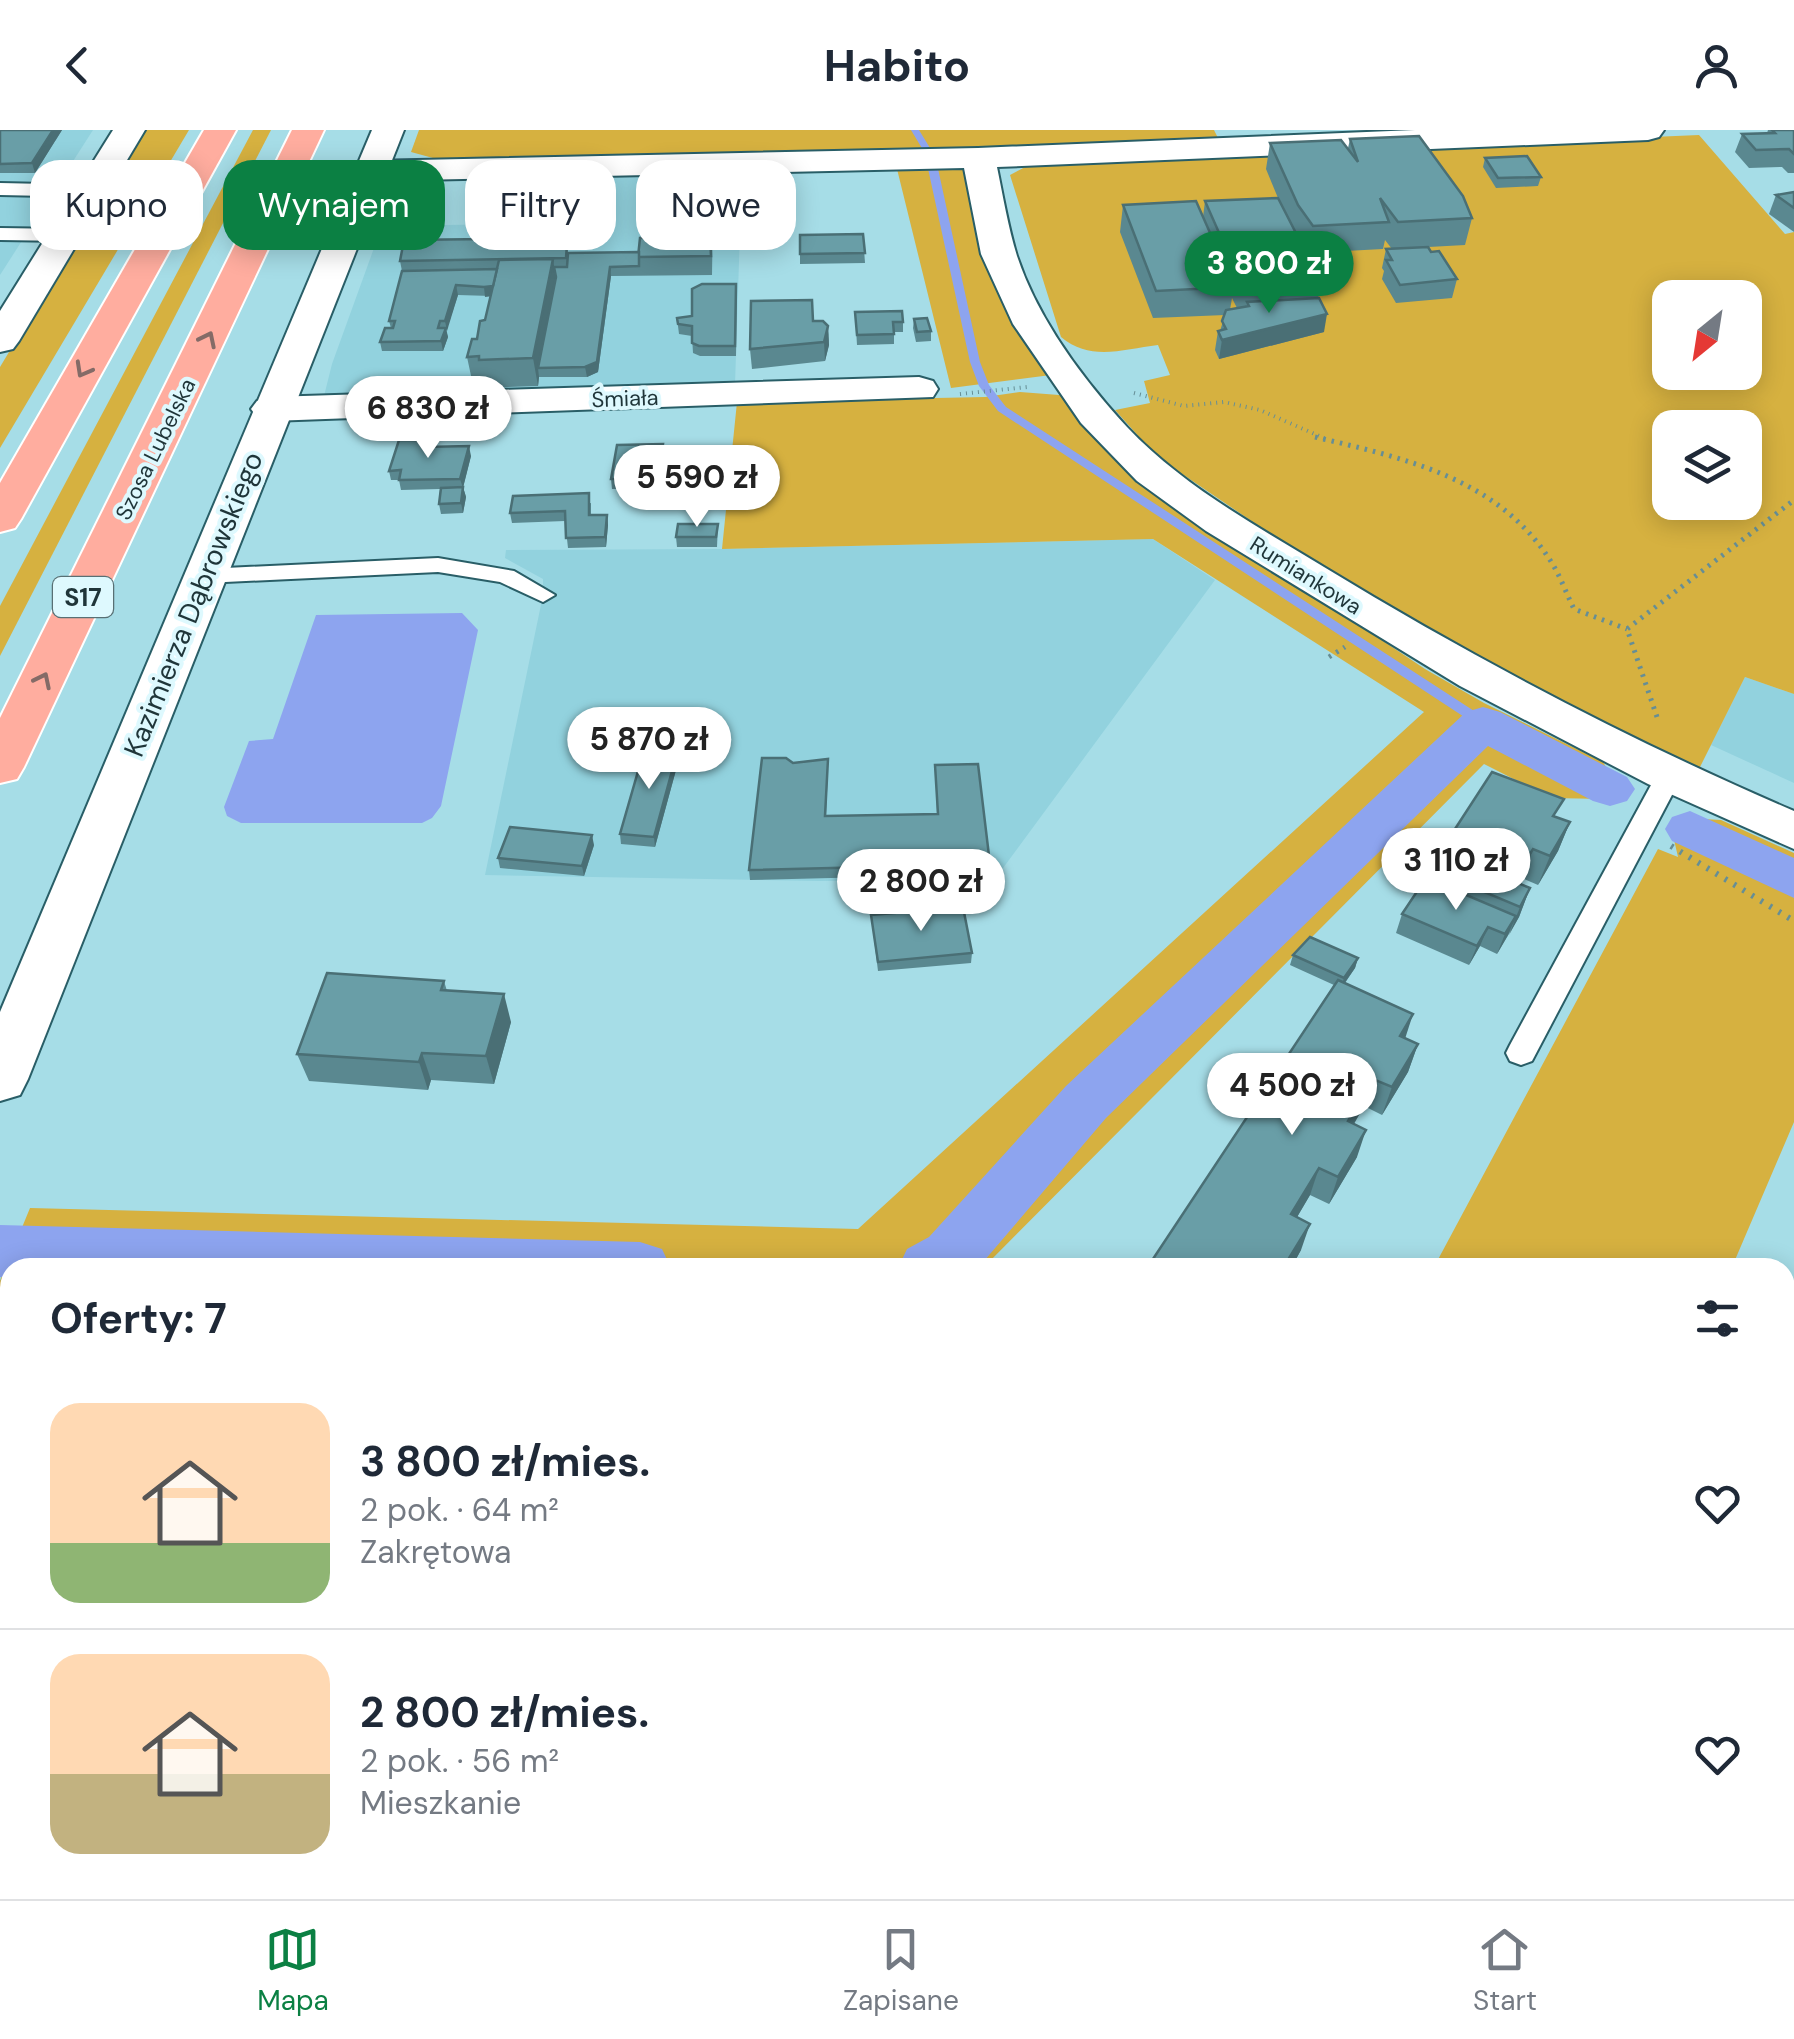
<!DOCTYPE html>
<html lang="pl">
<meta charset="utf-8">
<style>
:root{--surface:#fff;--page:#f6f6f7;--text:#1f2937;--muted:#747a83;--line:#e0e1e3;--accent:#0b8043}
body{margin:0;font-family:"DM Sans",sans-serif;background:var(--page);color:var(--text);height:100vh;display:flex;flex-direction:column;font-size:38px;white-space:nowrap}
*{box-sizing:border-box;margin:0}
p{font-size:32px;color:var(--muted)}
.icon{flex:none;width:55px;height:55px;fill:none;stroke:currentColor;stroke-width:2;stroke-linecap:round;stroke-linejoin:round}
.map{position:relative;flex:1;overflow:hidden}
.details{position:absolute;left:0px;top:1128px;width:1795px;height:642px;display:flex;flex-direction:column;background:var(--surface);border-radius:30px 30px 0 0;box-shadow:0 5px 25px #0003}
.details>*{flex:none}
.top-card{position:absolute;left:30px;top:30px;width:1000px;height:90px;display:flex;gap:20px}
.needle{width:65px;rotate:210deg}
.buttons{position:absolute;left:1652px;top:150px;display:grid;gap:20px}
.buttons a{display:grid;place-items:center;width:110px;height:110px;border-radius:20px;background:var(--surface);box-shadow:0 5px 25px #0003;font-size:50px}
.price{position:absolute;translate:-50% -85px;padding:0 22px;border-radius:35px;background:#fff;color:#222;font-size:32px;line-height:65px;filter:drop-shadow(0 2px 5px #0008)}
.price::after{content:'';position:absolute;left:50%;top:60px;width:30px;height:22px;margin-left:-15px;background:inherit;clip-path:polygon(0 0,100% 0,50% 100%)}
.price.active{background:var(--accent);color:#fff}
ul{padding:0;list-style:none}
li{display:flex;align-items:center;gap:30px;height:250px;padding:0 50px}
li+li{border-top:2px solid var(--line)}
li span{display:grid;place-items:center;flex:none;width:280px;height:200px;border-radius:30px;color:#555}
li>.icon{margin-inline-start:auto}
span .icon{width:120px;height:120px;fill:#fffc;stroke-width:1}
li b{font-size:42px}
h2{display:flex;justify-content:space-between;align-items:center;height:120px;padding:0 50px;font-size:42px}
.chip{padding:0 35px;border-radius:30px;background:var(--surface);box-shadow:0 5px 25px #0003;font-size:35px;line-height:90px}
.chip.active{background:var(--accent);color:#fff}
header{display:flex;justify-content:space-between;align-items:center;height:130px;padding:0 50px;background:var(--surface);font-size:45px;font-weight:700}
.tab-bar{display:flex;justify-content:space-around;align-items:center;height:140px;border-top:2px solid var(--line);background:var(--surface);font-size:28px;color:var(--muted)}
.tab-bar a{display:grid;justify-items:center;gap:5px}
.tab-bar .active{color:var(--accent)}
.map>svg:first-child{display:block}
.built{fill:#92d2de}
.green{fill:#d6b140;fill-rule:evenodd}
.water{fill:#8da4ef}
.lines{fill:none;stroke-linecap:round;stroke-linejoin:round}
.stream{fill:#8da4ef;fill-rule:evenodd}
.canal{fill:#8da4ef;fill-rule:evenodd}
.lane-casing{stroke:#295e67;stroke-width:4}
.street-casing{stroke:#295e67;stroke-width:4}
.secondary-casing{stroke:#295e67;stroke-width:4}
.highway-casing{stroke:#fff;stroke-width:4}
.path-far2{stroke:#668e95;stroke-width:4;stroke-dasharray:1 5;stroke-linecap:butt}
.path-far1{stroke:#668e95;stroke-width:5;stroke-dasharray:2.5 6;stroke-linecap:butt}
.path{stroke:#668e95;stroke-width:6;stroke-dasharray:2.5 8;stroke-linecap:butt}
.lane{fill:#fff;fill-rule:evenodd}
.street{fill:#fff;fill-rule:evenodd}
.secondary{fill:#fff;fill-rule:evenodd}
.highway{fill:#ffad9f;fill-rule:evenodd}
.wall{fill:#5a8890;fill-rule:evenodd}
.shaded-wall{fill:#4a6f75}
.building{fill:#699ea7;stroke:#4a6f75;stroke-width:2.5}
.oneway{stroke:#846b67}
.labels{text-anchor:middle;stroke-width:8;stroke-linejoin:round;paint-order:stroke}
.far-street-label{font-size:22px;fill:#1f3539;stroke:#def9fe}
.shield{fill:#def9fe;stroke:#587074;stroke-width:2.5}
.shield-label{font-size:25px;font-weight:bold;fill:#1f3539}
.street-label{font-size:28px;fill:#1f3539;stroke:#def9fe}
</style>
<header><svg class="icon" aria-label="back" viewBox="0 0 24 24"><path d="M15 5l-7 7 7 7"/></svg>Habito<svg class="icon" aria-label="person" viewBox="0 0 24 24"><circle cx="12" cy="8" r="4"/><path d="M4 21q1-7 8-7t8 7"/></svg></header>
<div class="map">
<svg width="1794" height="1769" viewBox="0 0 1794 1769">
<rect width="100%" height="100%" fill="#a6dde7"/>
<g class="built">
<path d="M0 0H93L0 145Z"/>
<path d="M742 39 735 255 323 270 332 234 382 96 571 93 578 42Z"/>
<path d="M1153 409 1215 450 995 749 821 751 485 745 543 465V449L505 428 506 420 722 419Z"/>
<path d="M1745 547 1794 564V653L1711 615Z"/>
</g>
<g class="green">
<path d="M143 0H189L0 318V237Z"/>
<path d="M253 0H271L0 526V476Z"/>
<path d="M419 0H1214L1221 14 431 33 433 28 411 22Z"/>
<path d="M1699 5 1785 104 1794 102V564L1745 547 1696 645 1512 552 1309 430 1157 327 1115 280 1150 273 1144 251 1170 245 1158 215C1123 219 1091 232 1061 207L1010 45 1031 34ZM1670 168H1745V242H1670ZM1670 298H1745V372H1670Z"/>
<path d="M958 35 968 40 1002 169 1022 208 1051 245 951 258 897 39Z"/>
<path d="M443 47 432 94 382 96 399 49Z"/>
<path d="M1020 262 1072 266 1123 337 1425 539 1484 573 1603 632 1615 652 1605 669 1551 668 1484 634 984 1137 10 1138V1166H0V1151L30 1078 858 1099 1424 582 1153 409 722 419 737 272 985 267Z"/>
<path d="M1684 688 1721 690 1794 723V992L1732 1137H1434L1658 719 1678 727 1672 701Z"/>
<rect x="0" y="1230" width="10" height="249"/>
<path d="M0 1614H10V1760H267L265 1769H0Z"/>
</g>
<path class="water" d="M462 483 478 500 441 676 432 688 422 693H241L227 686 224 677 249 611 273 609 316 485Z"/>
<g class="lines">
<g class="stream">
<path d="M911 0H919L933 23 932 25H926Z"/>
<path d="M932 31 937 34 980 232 989 255 1006 277 1488 590 1489 593 1488 596H1478L998 281 979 256 970 232 927 34Z"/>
</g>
<g class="canal">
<path d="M1483 577 1500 582 1627 647 1635 659 1627 671 1610 676 1593 671 1488 616 1106 988 978 1138H898L907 1119 929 1107 1066 956 1466 582Z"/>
<path d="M1690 681 1794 728V768L1672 711 1665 699 1672 687Z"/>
<path d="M0 1095 640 1112 662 1119 671 1138H10V1147H0Z"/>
</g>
<g class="lane-casing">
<g id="lane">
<path d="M0 53 93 55 102 61 93 67 0 65Z"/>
<path d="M0 98 66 99 76 105 66 111 0 110Z"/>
<path d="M438 428 514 441 555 465 543 472 500 452 438 442 205 453 193 446 205 439Z"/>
<path d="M1670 635 1679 638 1683 644 1532 931 1521 935 1510 931 1506 923 1510 915 1657 644 1661 638Z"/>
</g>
</g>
<g class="street-casing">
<g id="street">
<path d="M1415 0H1664L1659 7 1648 10 997 37C1003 66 1008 97 1017 126 1038 189 1082 248 1127 297 1183 356 1255 395 1324 437 1475 529 1631 611 1794 681V719L1648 654 1460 556 1206 401 1137 351 1081 293 1013 194 981 124 964 38 370 51 358 48 353 41 358 34 370 31 978 18Z"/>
<path d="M919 247 933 251 938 259 933 267 271 291 257 287 251 279 257 271 271 267Z"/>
<rect x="0" y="1164" width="10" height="56"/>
<path d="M274 1760H352L350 1769H272Z"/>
<path d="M818 1760H901L905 1769H822Z"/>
</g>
</g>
<g class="secondary-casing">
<g id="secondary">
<path d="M113 0H145L19 211 13 219 0 222V181Z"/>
<path d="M372 0H404L28 949 20 965 0 971V882Z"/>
</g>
</g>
<g class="highway-casing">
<g id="highway">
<path d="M204 0H236L21 389 15 398 0 402V353Z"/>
<path d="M292 0H324L24 637 17 649 0 653V588Z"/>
</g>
</g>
<g class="path-far2">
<path d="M1134 263 1184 276 1224 272 1260 280 1326 309"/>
<path d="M960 264 1027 257"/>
</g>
<g class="path-far1">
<path d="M1315 307C1404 328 1497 348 1550 430 1560 445 1566 463 1574 479L1627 499"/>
<path d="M1329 527 1345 517"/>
<path d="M1657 587 1627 499 1794 370"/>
</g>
<path class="path" d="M1671 716 1794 791"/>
<use href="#lane" class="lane"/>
<use href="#street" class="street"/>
<use href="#secondary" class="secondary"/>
<use href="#highway" class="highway"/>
</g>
<g class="wall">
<path d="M0 0H62L35 43H0Z"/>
<path d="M1768 0H1794V43H1788L1782 37 1749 38 1735 22 1742 4 1767 3Z"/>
<path d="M1350 9 1472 88 1465 115 1392 119 1385 110 1383 119 1308 123 1303 115 1321 152 1318 169 1324 202 1219 229 1215 220 1218 201H1220L1225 185 1153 188 1120 102 1123 75 1203 87 1205 71 1278 68 1266 39 1270 13 1348 18ZM1232 168 1237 178 1230 180Z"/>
<path d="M1485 28 1541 47 1538 56 1496 58 1483 37Z"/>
<path d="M715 35 719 78H713L712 145 611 146 598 242 587 247H539L538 256 484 258 483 254 473 255 467 227 485 190 491 166 458 165 446 201 448 207 443 221H382L380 212 391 198 389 191 402 141 400 131 480 109 478 97 528 64 527 73 552 72 573 58 575 67 572 93H559L556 114H567L568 123 639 122 642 108 677 70 674 45Z"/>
<path d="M1794 62V102L1769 84 1776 65Z"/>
<path d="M863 104 865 133 800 134V105Z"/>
<path d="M1386 119 1431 122 1457 149 1452 168 1396 173 1382 149 1384 141 1382 138Z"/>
<path d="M737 163 736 226H700L693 223 692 206 679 204 677 188 692 186Z"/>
<path d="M855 182 903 192V202H894V214L857 215Z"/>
<path d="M914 189 931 201V211L916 212 913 198Z"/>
<path d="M813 191 828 196 829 215 825 231 752 239 750 219Z"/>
<path d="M426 310 428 317 471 326 463 357 466 367 463 383 441 384 439 374 440 359 401 360 399 350H391L389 341Z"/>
<path d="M664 324 659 358 612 359 611 349Z"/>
<path d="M591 373V385H607L608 395 606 417 568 418 565 391 512 393 510 383Z"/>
<path d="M718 394 717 417H677L676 407Z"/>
<path d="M679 629 655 717 621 714 620 704Z"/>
<path d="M793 633 828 639 826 686 937 684 935 635 990 734 989 744 750 750 749 740Z"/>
<path d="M1556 687 1570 692 1558 721 1538 755 1522 748 1519 753 1530 758 1519 787 1497 824 1480 816 1469 835 1396 803 1402 784 1426 748 1429 739Z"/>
<path d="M594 715 584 746 500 738 498 728Z"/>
<path d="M871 785 972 823 971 833 878 841Z"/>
<path d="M1293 825 1358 828 1355 838 1345 853 1405 908 1418 914 1408 942 1382 985 1364 976 1354 994 1357 1027 1329 1074 1310 1065 1297 1087 1301 1120 1291 1138H1147L1334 855 1290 835Z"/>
<path d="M444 851 447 861 511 892 494 954 431 950 428 960 309 951 297 924Z"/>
<path d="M1524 1760H1647L1643 1769H1534L1523 1762Z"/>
</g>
<g class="shaded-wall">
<path d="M53 0H62L35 43 32 33Z"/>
<path d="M573 58 575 67 572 93 571 83Z"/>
<path d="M556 75 559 93 556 114 553 96Z"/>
<path d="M553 129 557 156 538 238 539 247 538 256 533 228Z"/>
<path d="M610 137 611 146 598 242 587 247 585 237Z"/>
<path d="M502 148V165L485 167 484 157Z"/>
<path d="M456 155 458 165 447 201 445 191Z"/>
<path d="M1327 184 1324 202 1219 229 1222 210Z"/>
<path d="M828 196 829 215 825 231 824 212Z"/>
<path d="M446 198 448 207 443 221 441 211Z"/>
<path d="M663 314 664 324 659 358 658 348Z"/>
<path d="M469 316 471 326 463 358 460 349Z"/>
<path d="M463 357 466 367 463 383 461 373Z"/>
<path d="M607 385 608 395 606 417 605 407Z"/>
<path d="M678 619 679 629 655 717 654 707Z"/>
<path d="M1570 692 1558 721 1538 755 1550 726Z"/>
<path d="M592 705 594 715 584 746 582 736Z"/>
<path d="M1533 719 1522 748 1508 772 1513 751Z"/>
<path d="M1530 758 1519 787 1509 805 1520 777Z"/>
<path d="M1516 786 1508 805 1497 824 1505 804Z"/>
<path d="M1488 797 1480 816 1469 835 1477 816Z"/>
<path d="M1358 828 1355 838 1341 858 1344 848Z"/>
<path d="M504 864 511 892 494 954 486 926Z"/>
<path d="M1413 884 1404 912 1400 906Z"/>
<path d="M1418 914 1408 942 1382 985 1392 957Z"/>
<path d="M422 923 431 950 428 960 419 932Z"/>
<path d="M1373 949 1364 976 1339 1019 1348 991Z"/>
<path d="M1366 1000 1357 1027 1329 1074 1338 1047Z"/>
<path d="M1319 1038 1310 1065 1283 1111 1291 1084Z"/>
<path d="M1310 1094 1301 1120 1291 1138H1283Z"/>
<path d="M10 1549V1609L8 1614 0 1607V1580Z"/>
<rect x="570" y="1760" width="7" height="9"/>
</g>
<g class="building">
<path d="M0 0H53L32 33 0 34Z"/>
<path d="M1772 0H1794V24L1789 19 1756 20 1742 4 1775 3Z"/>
<path d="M1419 6 1463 66 1472 88 1398 92 1380 68 1389 92 1313 96 1298 75 1270 13 1341 10 1358 32 1350 9Z"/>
<path d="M1527 26 1541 47 1498 48 1485 28Z"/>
<path d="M715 35 717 60 676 61 684 45H674V36Z"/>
<path d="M527 55 523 73 552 72 554 59 573 58 571 83 558 84 556 75 485 76 488 56Z"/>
<path d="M1794 62V78L1776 65Z"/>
<path d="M1278 68 1321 152 1243 156 1226 118H1217L1234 157 1156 161 1123 75 1196 71 1211 105H1220L1205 71Z"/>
<path d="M712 69 711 116 710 106 642 108 644 71Z"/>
<path d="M556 75 553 96H534L533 105H545L543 115 567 114 566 128 400 131 404 110 487 109 490 97H478L483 76Z"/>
<path d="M863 104 865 123 800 124V105Z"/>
<path d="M710 106 711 126 638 127 640 108Z"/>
<path d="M1428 117 1431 122 1439 121 1457 149 1400 155 1386 130H1392L1386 119Z"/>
<path d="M639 122V136L610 137 597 232 585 237 538 238 556 147 554 137H567L568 123Z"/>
<path d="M553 129 533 228 479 230V226L467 227 472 209H477L480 191 485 190 499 130Z"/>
<path d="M497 139 493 156 484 157 456 155 445 191H440L438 198H446L441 211 380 212 385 198H393L395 191H389L402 141Z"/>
<path d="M702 154H736L735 216H699L692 213V196L678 194 677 188 692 186V159Z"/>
<path d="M1319 168 1327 184 1222 210 1218 201 1226 199 1222 191 1226 180 1249 176 1247 172Z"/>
<path d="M812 170 813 191H823L828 196 824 212 750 219 751 171Z"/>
<path d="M902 181 903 192H893L894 204 857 205 855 182Z"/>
<path d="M927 188 931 201 917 202 914 189Z"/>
<path d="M399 310H426L425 317 469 316 460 349 399 350 401 340 389 341Z"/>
<path d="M663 314 658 348 611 349 617 315Z"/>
<path d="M463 357 461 373 439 374 441 358Z"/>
<path d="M589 363V385H607L605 407 566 408 565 381 510 383 513 366Z"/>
<path d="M678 394H718L716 407H676Z"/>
<path d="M645 617 678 619 654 707 620 704Z"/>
<path d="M762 628H786L793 633 828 629 825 686 938 684 935 635 978 634 990 734 749 740Z"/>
<path d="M1492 642 1564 669 1553 686 1570 692 1550 726 1533 719 1513 751 1530 758 1520 777 1429 739Z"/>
<path d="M510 697 592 705 582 736 498 728Z"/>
<path d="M1426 748 1516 786 1505 804 1488 797 1477 816 1402 784Z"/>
<path d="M963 777 972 823 878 832 871 785Z"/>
<path d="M1310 807 1358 828 1344 848 1293 825Z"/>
<path d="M327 843 444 851 441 860 504 864 486 926 422 923 419 932 297 924Z"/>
<path d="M1338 850 1413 884 1400 906 1418 914 1392 957 1373 949 1348 991 1366 1000 1338 1047 1319 1038 1291 1084 1310 1094 1283 1138H1264L1259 1135 1258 1138H1147Z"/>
<path d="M0 1517H10V1549L0 1580Z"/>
<path d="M434 1760H570V1769H433Z"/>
<path d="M1179 1760H1380L1394 1769H1174Z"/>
<path d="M1518 1760 1532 1769H1515Z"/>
<path d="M1549 1760H1647L1643 1769H1564Z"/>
</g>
<defs><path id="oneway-chevron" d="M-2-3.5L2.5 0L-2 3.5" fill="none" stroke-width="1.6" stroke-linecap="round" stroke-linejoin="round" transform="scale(2.5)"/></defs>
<g class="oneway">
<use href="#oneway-chevron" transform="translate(208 209) rotate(-64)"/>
<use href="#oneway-chevron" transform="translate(83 240) rotate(119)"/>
<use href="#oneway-chevron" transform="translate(43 550) rotate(-64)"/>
</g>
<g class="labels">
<g class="far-street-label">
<text transform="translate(625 268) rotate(-2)" y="8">Śmiała</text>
<text transform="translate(155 319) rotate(-64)" y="8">Szosa Lubelska</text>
<text transform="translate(1306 445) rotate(32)" y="8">Rumiankowa</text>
</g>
<rect class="shield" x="53" y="447" width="60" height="40" rx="8"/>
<g class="shield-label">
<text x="83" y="476">S17</text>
</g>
<g class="street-label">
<text transform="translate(193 474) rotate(-68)" y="10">Kazimierza Dąbrowskiego</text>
</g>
</g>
</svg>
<div class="buttons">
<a><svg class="needle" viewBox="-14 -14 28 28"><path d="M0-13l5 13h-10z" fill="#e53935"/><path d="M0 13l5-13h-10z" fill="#747a83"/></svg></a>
<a><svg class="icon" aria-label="layers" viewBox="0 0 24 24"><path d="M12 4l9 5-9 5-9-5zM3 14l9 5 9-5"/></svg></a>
</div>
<b class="price active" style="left:1269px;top:186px">3 800 zł</b>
<b class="price" style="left:428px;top:331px">6 830 zł</b>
<b class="price" style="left:697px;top:400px">5 590 zł</b>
<b class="price" style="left:649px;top:662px">5 870 zł</b>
<b class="price" style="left:1456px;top:783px">3 110 zł</b>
<b class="price" style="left:921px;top:804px">2 800 zł</b>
<b class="price" style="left:1292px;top:1008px">4 500 zł</b>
<div class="top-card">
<a class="chip">Kupno</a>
<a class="chip active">Wynajem</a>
<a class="chip">Filtry</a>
<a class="chip">Nowe</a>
</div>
<section class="details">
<h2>Oferty: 7<svg class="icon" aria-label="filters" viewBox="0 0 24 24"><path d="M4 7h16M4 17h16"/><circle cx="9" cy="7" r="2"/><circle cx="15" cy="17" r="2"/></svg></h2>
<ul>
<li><span style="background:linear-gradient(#ffd9b3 70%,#8fb573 0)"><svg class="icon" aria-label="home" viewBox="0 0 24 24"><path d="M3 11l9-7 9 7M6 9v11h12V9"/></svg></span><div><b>3 800 zł/mies.</b><p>2 pok. · 64 m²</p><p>Zakrętowa</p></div><svg class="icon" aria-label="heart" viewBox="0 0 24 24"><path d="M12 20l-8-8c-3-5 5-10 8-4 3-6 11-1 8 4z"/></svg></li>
<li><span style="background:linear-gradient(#ffd9b3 60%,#c2b280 0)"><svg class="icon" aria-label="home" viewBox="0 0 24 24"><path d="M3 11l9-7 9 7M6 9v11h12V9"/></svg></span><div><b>2 800 zł/mies.</b><p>2 pok. · 56 m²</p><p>Mieszkanie</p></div><svg class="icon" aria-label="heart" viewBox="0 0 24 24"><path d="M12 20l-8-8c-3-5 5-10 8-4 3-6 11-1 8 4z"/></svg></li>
</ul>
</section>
</div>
<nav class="tab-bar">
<a class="active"><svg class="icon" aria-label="map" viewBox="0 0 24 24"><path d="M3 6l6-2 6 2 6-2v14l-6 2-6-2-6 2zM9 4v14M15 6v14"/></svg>Mapa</a>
<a><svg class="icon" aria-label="saved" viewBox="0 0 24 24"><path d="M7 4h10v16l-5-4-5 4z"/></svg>Zapisane</a>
<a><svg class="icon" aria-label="home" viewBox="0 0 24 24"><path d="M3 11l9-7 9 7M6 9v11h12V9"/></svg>Start</a>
</nav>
